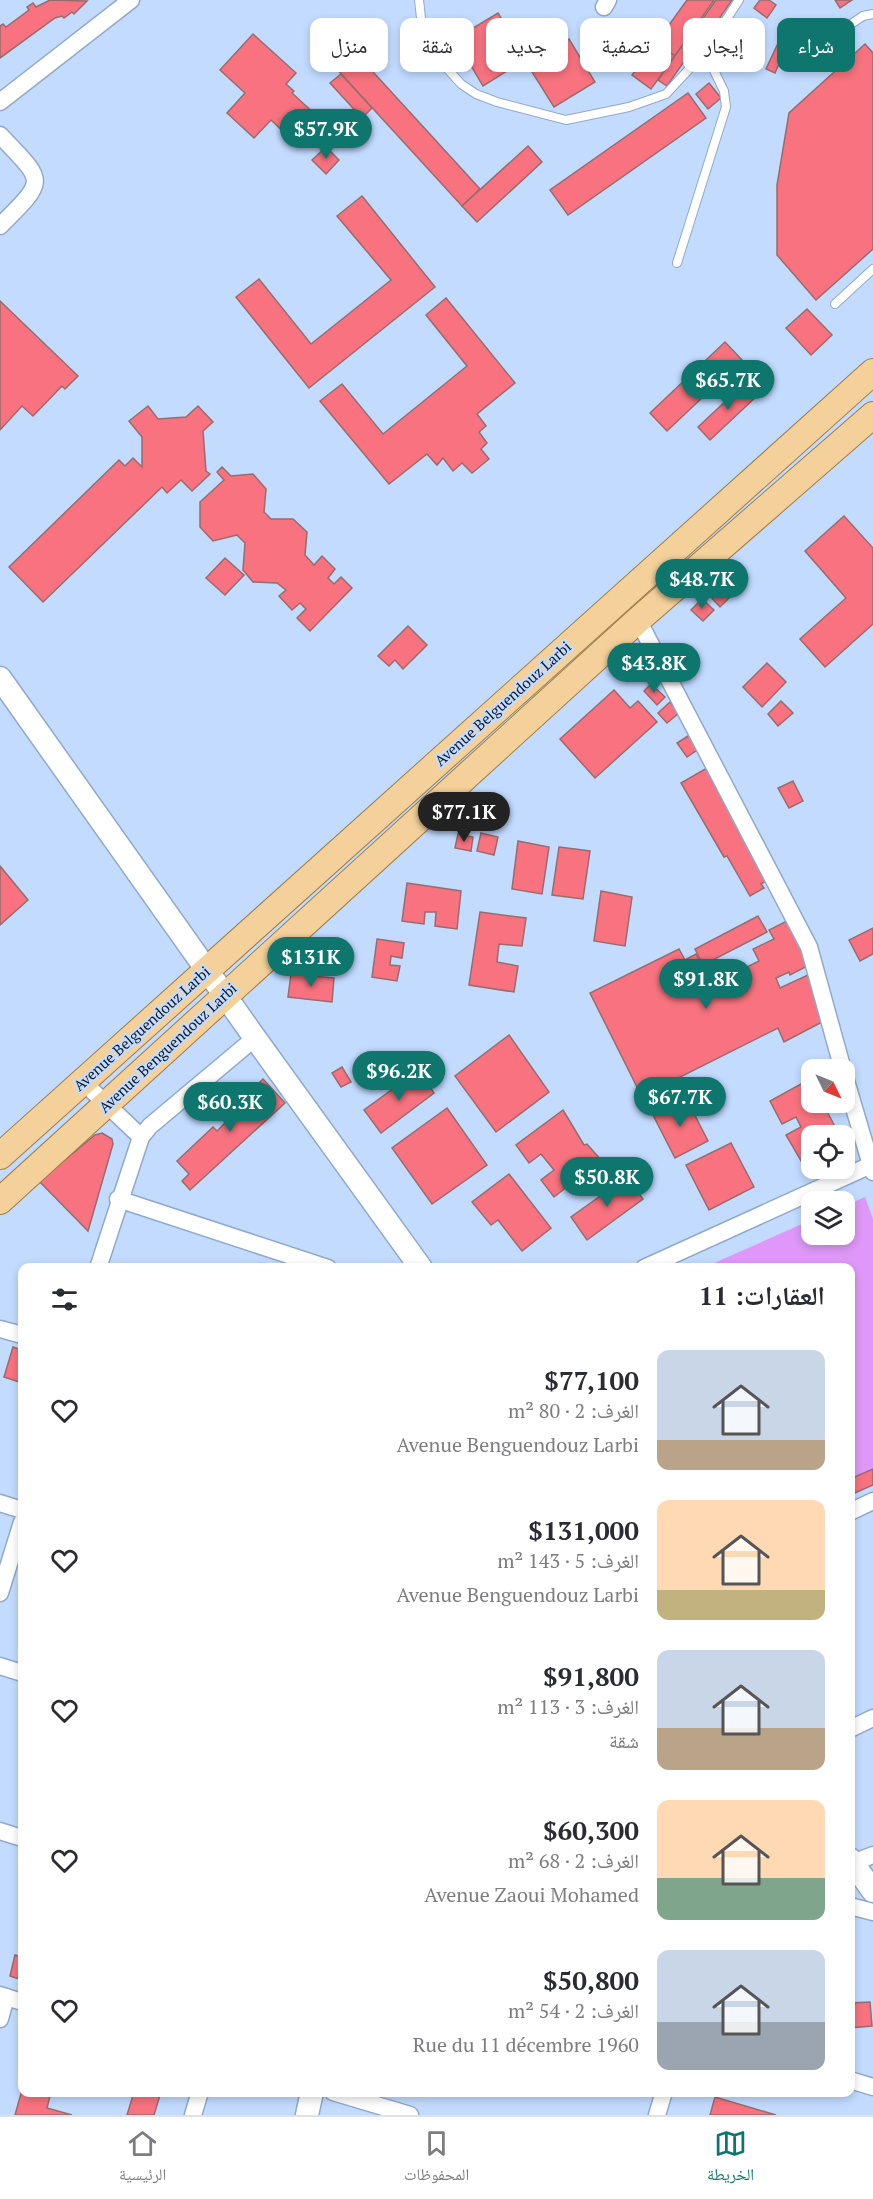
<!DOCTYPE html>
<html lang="ar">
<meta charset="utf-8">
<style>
:root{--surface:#fff;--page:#f7f7f7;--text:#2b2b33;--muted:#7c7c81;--line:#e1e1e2;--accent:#0f766e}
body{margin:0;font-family:"PT Serif","Noto Naskh Arabic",serif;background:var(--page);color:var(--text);direction:rtl;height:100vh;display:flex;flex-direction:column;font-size:22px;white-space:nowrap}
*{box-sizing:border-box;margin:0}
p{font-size:20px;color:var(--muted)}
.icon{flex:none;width:33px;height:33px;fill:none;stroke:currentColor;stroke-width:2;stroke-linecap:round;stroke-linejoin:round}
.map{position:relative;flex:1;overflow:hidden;direction:ltr}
.panel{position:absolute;left:18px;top:1263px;width:837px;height:834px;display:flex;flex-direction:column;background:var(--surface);border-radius:12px;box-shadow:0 3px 9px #0003;direction:rtl}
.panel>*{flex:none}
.hud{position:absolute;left:18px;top:18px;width:837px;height:54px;direction:rtl;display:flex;gap:12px}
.needle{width:39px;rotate:133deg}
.tools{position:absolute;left:801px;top:1059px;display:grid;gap:12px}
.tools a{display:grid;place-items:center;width:54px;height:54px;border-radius:12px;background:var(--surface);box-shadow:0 3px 9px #0003;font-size:30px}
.price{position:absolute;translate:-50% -51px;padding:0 14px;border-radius:21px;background:var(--accent);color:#fff;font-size:20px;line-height:39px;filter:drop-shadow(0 2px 3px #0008)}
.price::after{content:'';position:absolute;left:50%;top:36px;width:18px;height:14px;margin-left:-9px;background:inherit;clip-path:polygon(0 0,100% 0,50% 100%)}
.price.current{background:#222;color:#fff}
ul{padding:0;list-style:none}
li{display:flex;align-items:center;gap:18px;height:150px;padding:0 30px}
li span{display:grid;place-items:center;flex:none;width:168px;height:120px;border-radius:12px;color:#555}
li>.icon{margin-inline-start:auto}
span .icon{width:72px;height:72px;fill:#fffc;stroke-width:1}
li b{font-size:26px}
h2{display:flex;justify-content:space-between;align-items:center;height:72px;padding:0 30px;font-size:26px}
.chip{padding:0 21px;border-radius:12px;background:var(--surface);box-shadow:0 3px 9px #0003;font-size:21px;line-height:54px}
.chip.current{background:var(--accent);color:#fff}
.menu{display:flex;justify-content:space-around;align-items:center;height:84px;border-top:2px solid var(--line);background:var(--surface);font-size:16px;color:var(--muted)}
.menu a{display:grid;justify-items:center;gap:3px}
.menu .current{color:var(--accent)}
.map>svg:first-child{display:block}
.green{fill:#df98f9}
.building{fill:#f8737f;stroke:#986c6d;stroke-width:1.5}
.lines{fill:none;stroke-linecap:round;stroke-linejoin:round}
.lane-casing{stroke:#90a9cb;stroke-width:10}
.street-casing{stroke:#90a9cb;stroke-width:19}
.secondary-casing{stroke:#90a9cb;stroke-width:25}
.primary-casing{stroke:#9f7d45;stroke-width:28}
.lane{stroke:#fff;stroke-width:8}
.street{stroke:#fff;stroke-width:16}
.secondary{stroke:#fff;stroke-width:22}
.primary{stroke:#f4d19a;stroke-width:26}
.labels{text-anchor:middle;stroke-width:4.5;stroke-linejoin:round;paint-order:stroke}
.street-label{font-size:15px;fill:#0f1824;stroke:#c2dbff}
</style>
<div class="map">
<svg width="873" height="2115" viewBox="0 0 873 2115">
<rect width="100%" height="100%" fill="#c2dbff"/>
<path class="green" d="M865 1197 873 1219V1483L851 1494 850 1268H703L811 1220 812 1234H844L845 1206Z"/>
<g class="building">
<path d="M50 0 87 1 74 14 72 12 64 18 62 16 55 18 0 58V26L3 24 6 27 29 10 27 7 33 3 36 7Z"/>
<path d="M687 0H714L675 56 656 43Z"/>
<path d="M716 0H732L710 32 699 24Z"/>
<path d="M760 0H769L776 5 767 18 754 8Z"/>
<path d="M835 0H852L840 8Z"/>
<path d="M498 13 526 59 483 86 455 39Z"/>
<path d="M253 34 296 73 286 84 294 91 292 93 319 118 296 144 271 120 254 138 227 113 245 93 220 70Z"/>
<path d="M781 37 789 41 775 73 766 69Z"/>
<path d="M569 39 595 82 554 107 527 64Z"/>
<path d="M655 42 675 56 651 89 632 75Z"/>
<path d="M865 44 873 53V249L816 300 777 255V185L789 113Z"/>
<path d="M681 47 690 53 667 86 658 80Z"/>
<path d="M353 50 480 189 462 206 334 66Z"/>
<path d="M341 74 372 108 362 118 330 83Z"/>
<path d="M709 83 721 98 708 109 696 94Z"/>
<path d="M688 93 706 118 568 215 550 190Z"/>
<path d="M528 146 542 162 477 222 462 206Z"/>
<path d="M326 147 339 160 326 174 312 160Z"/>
<path d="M362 196 435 287 309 388 236 297 259 279 311 344 391 280 337 216Z"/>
<path d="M446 298 515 383 477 414 486 426 479 432 487 443 481 449 489 459 472 473 462 463 453 471 443 458 437 465 427 454 389 484 320 401 342 384 383 434 467 366 426 315Z"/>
<path d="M0 301 78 376 65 389 62 386 33 416 22 406 0 430Z"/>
<path d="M807 309 832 335 811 355 786 328Z"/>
<path d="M725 342 742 360 667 431 650 413Z"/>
<path d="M746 382 758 395 710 440 698 427Z"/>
<path d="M148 406 158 419 186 417 198 406 213 422 203 431 206 471 210 474 192 491 181 480 167 493 162 487 43 602 9 567 119 460 125 466 133 458 142 467V437L129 421Z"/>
<path d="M222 467 231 476 253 474 266 489 264 512 271 519H293L307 532 305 555 314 565 322 556 335 569 328 578 334 584 341 577 352 588 310 631 297 618 306 609 300 603 292 610 279 596 286 590 277 583 253 582 243 570 245 543 237 535 213 541 200 527V502L224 480 217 472Z"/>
<path d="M844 516 873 548V624L825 667 800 639 846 598 805 551Z"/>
<path d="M225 558 244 575 225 595 206 578Z"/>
<path d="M723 582 734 593 720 607 709 595Z"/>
<path d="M702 599 714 610 703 621 691 610Z"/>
<path d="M408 626 427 645 403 669 395 660 389 666 378 656Z"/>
<path d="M767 663 786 682 762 707 743 687Z"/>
<path d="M651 684 665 697 657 705 644 691Z"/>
<path d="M614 690 630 708 638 701 657 722 595 778 560 739Z"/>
<path d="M781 701 793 713 778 726 768 714Z"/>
<path d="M670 702 679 713 667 723 658 713Z"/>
<path d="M691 734 700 748 687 757 677 743Z"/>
<path d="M707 768 776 875 761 884 764 888 750 896 727 856 724 857 681 783Z"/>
<path d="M793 781 803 801 789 808 778 788Z"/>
<path d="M481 833 498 837 494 855 477 851Z"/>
<path d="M458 834 473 837 471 851 455 848Z"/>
<path d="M518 841 549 847 542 894 512 889Z"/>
<path d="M559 847 590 851 583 899 552 895Z"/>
<path d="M0 866 28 900 0 925Z"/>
<path d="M407 883 461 891 457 929 435 926 436 912H425L424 924 402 921Z"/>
<path d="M601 891 632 897 625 946 594 941Z"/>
<path d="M480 912 526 918 522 946 499 944 497 962 518 966 514 992 469 985Z"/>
<path d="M758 916 767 932 703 965 695 949Z"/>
<path d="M797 916 819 960 790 975 789 972 776 978 780 988 810 974 822 1022 784 1042 778 1028 676 1079 680 1087 646 1105 590 993 679 949 685 960 696 954 711 985 759 961 753 949 774 939 769 930Z"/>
<path d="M873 928V954L860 961 849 940Z"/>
<path d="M377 939 404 943 402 958 391 956 390 965 400 966 397 981 372 977Z"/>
<path d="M291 974 334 978 332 1002 288 997Z"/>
<path d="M509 1035 549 1092 496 1132 455 1076Z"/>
<path d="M342 1067 351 1082 341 1087 332 1073Z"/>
<path d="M419 1070 434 1093 381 1133 364 1110Z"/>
<path d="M263 1079 285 1103 190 1190 182 1181 189 1174 177 1161 213 1127 217 1131 229 1119 225 1115Z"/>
<path d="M810 1079 812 1102H822L840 1136H812L813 1168 807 1171 786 1135 801 1127 796 1117 782 1124 770 1101Z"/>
<path d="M686 1098 708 1141 675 1158 653 1115Z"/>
<path d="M447 1108 487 1165 432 1204 392 1148Z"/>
<path d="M563 1110 584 1145 587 1144 601 1160 554 1197 541 1180 554 1170 541 1154 529 1163 516 1145Z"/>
<path d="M102 1133 112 1139 113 1144 88 1231 39 1181 95 1135Z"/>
<path d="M731 1143 754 1187 709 1210 686 1165Z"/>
<path d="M509 1174 551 1228 522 1251 498 1220 491 1225 472 1202Z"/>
<path d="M627 1177 643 1199 587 1240 571 1217Z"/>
<path d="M13 1347 22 1350V1383L4 1377Z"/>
<path d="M873 1469V1485L850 1495V1479Z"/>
<path d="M15 1955 22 1957V1980L10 1976Z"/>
<path d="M870 2002 872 2026 850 2028V2003Z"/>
<path d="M22 2090V2092H51L47 2108 72 2115H15Z"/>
<path d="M134 2092H161L154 2115H127Z"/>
<path d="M715 2097 776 2115H710Z"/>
</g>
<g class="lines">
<g class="lane-casing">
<g id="lane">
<path d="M419 0 421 18 445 66 461 84 476 94 497 102 566 120 629 107 666 94 705 52 739 0"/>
<path d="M796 61 863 16 873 14"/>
<path d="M677 263 726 107 724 91 705 52"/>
<path d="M835 304 873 269"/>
</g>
</g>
<g class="street-casing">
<g id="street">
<path d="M604 7 608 0"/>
<path d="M0 102 131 0"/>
<path d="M0 135C45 183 48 178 0 226"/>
<path d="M638 620 809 947 843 1070"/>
<path d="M844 1074 873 1172"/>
<path d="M83 1082 141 1137"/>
<path d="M118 1199 328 1268"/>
<path d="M98 1268 141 1137 150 1126 255 1038"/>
<path d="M644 1268 873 1164"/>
<path d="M0 1329 22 1335"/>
<path d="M0 1503 22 1510"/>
<path d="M850 1512 873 1501"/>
<path d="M0 1593 22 1522"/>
<path d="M0 1666 22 1673"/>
<path d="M850 1729 873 1718"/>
<path d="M0 1831 22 1838"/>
<path d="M853 1863 873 1855"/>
<path d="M850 1906 873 1912"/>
<path d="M0 1995 22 2002"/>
<path d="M0 2019 6 1997"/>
<path d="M850 2080 873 2087"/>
<path d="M333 2092 410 2115"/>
<path d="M193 2115 200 2092"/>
<path d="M657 2115 664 2092"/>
</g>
</g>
<g class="secondary-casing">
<g id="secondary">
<path d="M0 678 255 1038 421 1268"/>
<path d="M850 1859 873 1891"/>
<path d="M307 2115 312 2092"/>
</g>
</g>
<g class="primary-casing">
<g id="primary">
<path d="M0 1156 873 372"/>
<path d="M0 1201 638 620 873 415"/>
</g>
</g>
<use href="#lane" class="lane"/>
<use href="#street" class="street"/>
<use href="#secondary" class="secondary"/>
<use href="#primary" class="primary"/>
</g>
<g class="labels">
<g class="street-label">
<text transform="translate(503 704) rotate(-42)" y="5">Avenue Belguendouz Larbi</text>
<text transform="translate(142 1029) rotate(-42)" y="5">Avenue Belguendouz Larbi</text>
<text transform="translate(168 1048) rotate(-43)" y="5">Avenue Benguendouz Larbi</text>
</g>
</g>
</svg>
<div class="tools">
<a><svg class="needle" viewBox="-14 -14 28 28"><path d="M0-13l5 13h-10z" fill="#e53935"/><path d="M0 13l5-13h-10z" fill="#7c7c81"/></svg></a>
<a><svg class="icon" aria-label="locate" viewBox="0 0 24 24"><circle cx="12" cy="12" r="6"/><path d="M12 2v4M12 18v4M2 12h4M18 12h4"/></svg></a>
<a><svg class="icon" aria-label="layers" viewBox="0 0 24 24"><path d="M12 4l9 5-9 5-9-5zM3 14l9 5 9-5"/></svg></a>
</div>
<b class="price" style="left:326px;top:160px">$57.9K</b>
<b class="price" style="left:728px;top:411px">$65.7K</b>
<b class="price" style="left:702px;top:610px">$48.7K</b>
<b class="price" style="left:654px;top:694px">$43.8K</b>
<b class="price current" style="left:464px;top:843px">$77.1K</b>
<b class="price" style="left:311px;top:988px">$131K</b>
<b class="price" style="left:706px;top:1010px">$91.8K</b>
<b class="price" style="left:399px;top:1102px">$96.2K</b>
<b class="price" style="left:680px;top:1128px">$67.7K</b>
<b class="price" style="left:230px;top:1133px">$60.3K</b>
<b class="price" style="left:607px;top:1208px">$50.8K</b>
<div class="hud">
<a class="chip current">شراء</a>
<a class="chip">إيجار</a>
<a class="chip">تصفية</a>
<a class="chip">جديد</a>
<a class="chip">شقة</a>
<a class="chip">منزل</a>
</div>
<section class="panel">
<h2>العقارات: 11<svg class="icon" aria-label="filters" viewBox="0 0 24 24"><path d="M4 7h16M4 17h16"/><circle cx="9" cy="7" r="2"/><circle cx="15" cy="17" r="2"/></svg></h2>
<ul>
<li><span style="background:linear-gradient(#c9d6e8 75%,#b9a48a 0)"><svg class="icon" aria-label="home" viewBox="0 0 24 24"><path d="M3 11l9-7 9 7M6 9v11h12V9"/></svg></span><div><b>$77,100</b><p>الغرف: 2 · 80 m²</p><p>Avenue Benguendouz Larbi</p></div><svg class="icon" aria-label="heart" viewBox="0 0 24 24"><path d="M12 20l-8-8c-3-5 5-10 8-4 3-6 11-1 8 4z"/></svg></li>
<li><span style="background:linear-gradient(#ffd9b3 75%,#c2b280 0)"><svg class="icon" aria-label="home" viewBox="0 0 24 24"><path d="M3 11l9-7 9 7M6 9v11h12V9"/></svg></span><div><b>$131,000</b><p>الغرف: 5 · 143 m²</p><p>Avenue Benguendouz Larbi</p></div><svg class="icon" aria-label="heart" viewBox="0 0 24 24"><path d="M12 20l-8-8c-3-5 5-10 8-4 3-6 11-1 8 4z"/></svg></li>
<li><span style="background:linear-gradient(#c9d6e8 65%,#b9a48a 0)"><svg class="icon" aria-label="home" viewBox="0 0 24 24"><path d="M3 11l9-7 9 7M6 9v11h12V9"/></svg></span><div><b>$91,800</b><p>الغرف: 3 · 113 m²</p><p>شقة</p></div><svg class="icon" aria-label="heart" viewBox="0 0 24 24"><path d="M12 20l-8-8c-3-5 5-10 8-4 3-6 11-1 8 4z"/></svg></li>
<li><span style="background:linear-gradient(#ffd9b3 65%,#7fa58c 0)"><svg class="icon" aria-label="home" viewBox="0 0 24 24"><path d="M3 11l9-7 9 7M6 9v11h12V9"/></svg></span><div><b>$60,300</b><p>الغرف: 2 · 68 m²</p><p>Avenue Zaoui Mohamed</p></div><svg class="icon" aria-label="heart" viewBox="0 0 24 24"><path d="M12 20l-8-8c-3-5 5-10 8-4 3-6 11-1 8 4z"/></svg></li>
<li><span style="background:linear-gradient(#c9d6e8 60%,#9aa5b1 0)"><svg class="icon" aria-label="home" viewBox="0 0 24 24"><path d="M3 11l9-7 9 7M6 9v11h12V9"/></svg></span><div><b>$50,800</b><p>الغرف: 2 · 54 m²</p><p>Rue du 11 décembre 1960</p></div><svg class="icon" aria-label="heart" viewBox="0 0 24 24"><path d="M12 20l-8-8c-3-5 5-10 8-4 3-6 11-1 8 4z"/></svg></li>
</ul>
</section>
</div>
<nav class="menu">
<a class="current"><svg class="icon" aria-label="map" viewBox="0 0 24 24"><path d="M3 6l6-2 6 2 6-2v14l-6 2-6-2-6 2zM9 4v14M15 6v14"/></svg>الخريطة</a>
<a><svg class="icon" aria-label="saved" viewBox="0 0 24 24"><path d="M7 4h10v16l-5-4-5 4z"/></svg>المحفوظات</a>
<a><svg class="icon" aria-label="home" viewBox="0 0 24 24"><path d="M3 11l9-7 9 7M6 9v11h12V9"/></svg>الرئيسية</a>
</nav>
